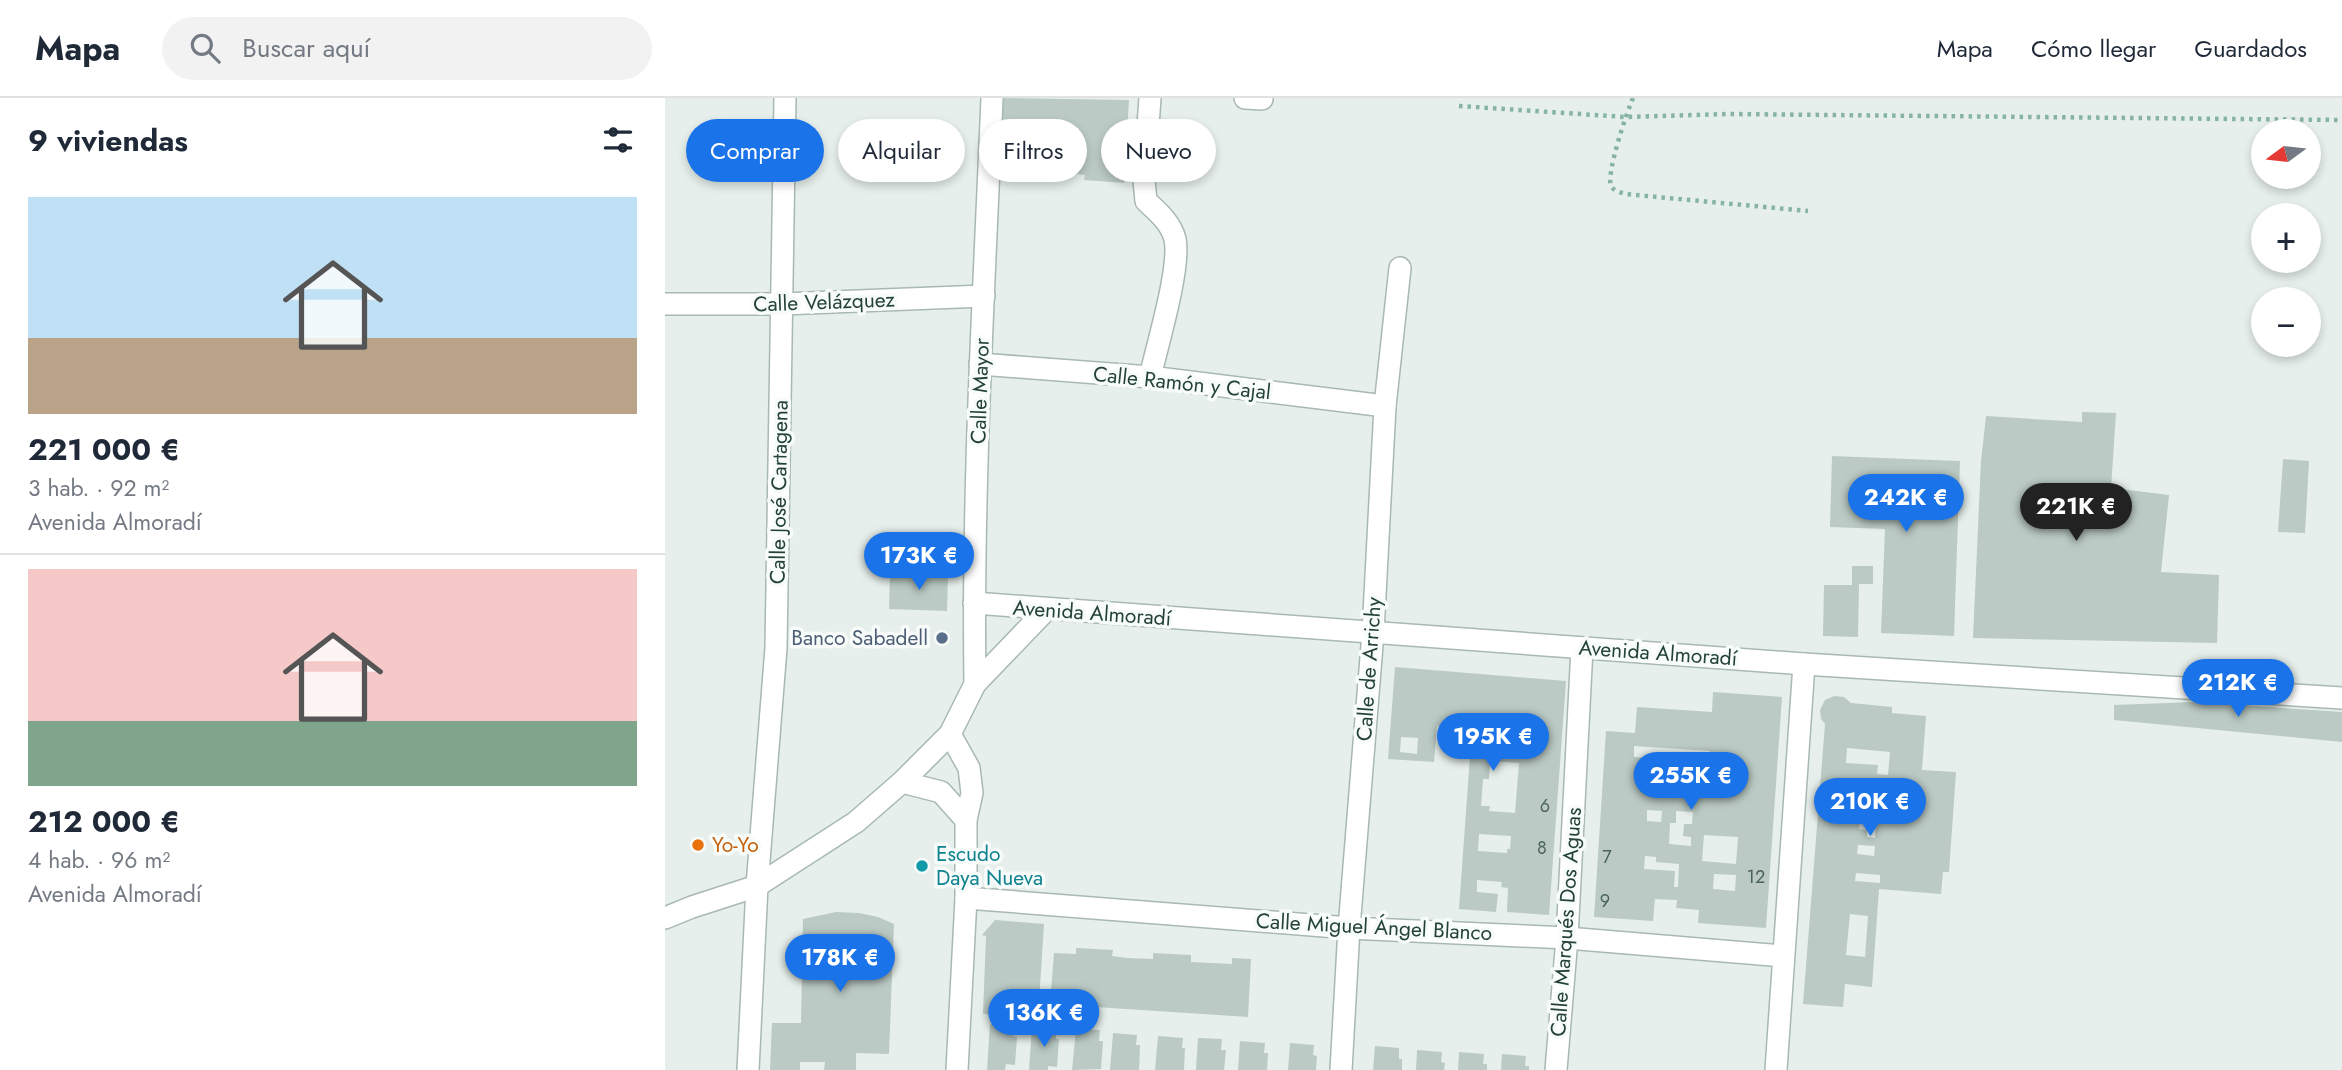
<!DOCTYPE html>
<html lang="es">
<meta charset="utf-8">
<style>
:root{--surface:#fff;--page:#f2f2f3;--text:#1f2937;--muted:#747a83;--line:#e0e1e3;--accent:#1a73e8}
body{margin:0;font-family:Jost,sans-serif;background:var(--page);color:var(--text);height:100vh;display:flex;flex-direction:column;font-size:26px;white-space:nowrap}
*{box-sizing:border-box;margin:0}
p{font-size:23px;color:var(--muted)}
.icon{flex:none;width:38px;height:38px;fill:none;stroke:currentColor;stroke-width:2;stroke-linecap:round;stroke-linejoin:round}
.map{position:relative;flex:1;overflow:hidden}
.panel{display:flex;flex-direction:column;background:var(--surface);width:665px}
.panel>*{flex:none}
.banner{position:absolute;left:21px;top:21px;width:665px;height:63px;display:flex;gap:14px}
.needle{width:46px;rotate:255deg}
.controls{position:absolute;left:1586px;top:21px;display:grid;gap:14px}
.controls a{display:grid;place-items:center;width:70px;height:70px;border-radius:50%;background:var(--surface);box-shadow:0 4px 10px #0003;font-size:35px}
.price{position:absolute;translate:-50% -60px;padding:0 16px;border-radius:24px;background:var(--accent);color:#fff;font-size:23px;line-height:46px;filter:drop-shadow(0 2px 4px #0008)}
.price::after{content:'';position:absolute;left:50%;top:42px;width:21px;height:16px;margin-left:-10px;background:inherit;clip-path:polygon(0 0,100% 0,50% 100%)}
.price.on{background:#222;color:#fff}
ul{padding:0;list-style:none}
li{display:grid;align-content:center;gap:14px;height:371px;padding:0 28px}
li+li{border-top:2px solid var(--line)}
li span{display:grid;place-items:center;height:217px;border-radius:0px;color:#555}
li>.icon{margin-inline-start:auto}
span .icon{width:126px;height:126px;fill:#fffc;stroke-width:1}
li b{font-size:30px}
h2{display:flex;justify-content:space-between;align-items:center;height:84px;padding:0 28px;font-size:30px}
.pill{padding:0 24px;border-radius:32px;background:var(--surface);box-shadow:0 4px 10px #0003;font-size:24px;line-height:63px}
.pill.on{background:var(--accent);color:#fff}
header{display:flex;align-items:center;gap:42px;box-sizing:border-box;height:98px;padding:0 35px;background:var(--surface);border-bottom:2px solid var(--line)}
header strong{font-size:33px}
nav{display:flex;gap:38px;margin-inline-start:auto;font-size:24px}
.search{width:490px;height:63px;background:var(--page);display:flex;align-items:center;gap:18px;box-sizing:border-box;padding:0 24px;border-radius:38px;color:var(--muted);font-size:26px}
main{display:flex;flex:1;min-height:0}
.map>svg:first-child{display:block}
.building{fill:#bbcac4;fill-rule:evenodd}
.lines{fill:none;stroke-linecap:round;stroke-linejoin:round}
.minor-casing{stroke:#a8b8b2;stroke-width:24}
.tertiary-casing{stroke:#a8b8b2;stroke-width:24}
.path{stroke:#86b3a5;stroke-width:4.5;stroke-dasharray:3.5 5;stroke-linecap:butt}
.minor{stroke:#fff;stroke-width:21}
.tertiary{stroke:#fff;stroke-width:21}
.service-dot{fill:#5c6f8a;stroke:#f7fbf9;stroke-width:2.5}
.food-dot{fill:#e8710a;stroke:#f7fbf9;stroke-width:2.5}
.culture-dot{fill:#0f9aa8;stroke:#f7fbf9;stroke-width:2.5}
.labels{text-anchor:middle;stroke-width:7;stroke-linejoin:round;paint-order:stroke}
.number-label{font-size:18px;fill:#4a645c}
.street-label{font-size:21px;fill:#24423a;stroke:#f7fbf9}
.service-label{font-size:21px;fill:#4e5e75;stroke:#f7fbf9;text-anchor:end}
.food-label{font-size:21px;fill:#c56008;stroke:#f7fbf9;text-anchor:start}
.culture-label{font-size:21px;fill:#0d838f;stroke:#f7fbf9;text-anchor:start}
</style>
<header>
<strong>Mapa</strong>
<div class="search"><svg class="icon" aria-label="search" viewBox="0 0 24 24"><circle cx="10" cy="10" r="6"/><path d="M15 15l6 6"/></svg>Buscar aquí</div>
<nav><a>Mapa</a><a>Cómo llegar</a><a>Guardados</a></nav>
</header>
<main>
<section class="panel">
<h2>9 viviendas<svg class="icon" aria-label="filters" viewBox="0 0 24 24"><path d="M4 7h16M4 17h16"/><circle cx="9" cy="7" r="2"/><circle cx="15" cy="17" r="2"/></svg></h2>
<ul>
<li><span style="background:linear-gradient(#bfe0f5 65%,#b9a48a 0)"><svg class="icon" aria-label="home" viewBox="0 0 24 24"><path d="M3 11l9-7 9 7M6 9v11h12V9"/></svg></span><div><b>221 000 €</b><p>3 hab. · 92 m²</p><p>Avenida Almoradí</p></div></li>
<li><span style="background:linear-gradient(#f6c9c9 70%,#7fa58c 0)"><svg class="icon" aria-label="home" viewBox="0 0 24 24"><path d="M3 11l9-7 9 7M6 9v11h12V9"/></svg></span><div><b>212 000 €</b><p>4 hab. · 96 m²</p><p>Avenida Almoradí</p></div></li>
</ul>
</section>
<div class="map">
<svg width="1677" height="972" viewBox="0 0 1677 972">
<rect width="100%" height="100%" fill="#e6efeb"/>
<g class="building">
<path d="M337 0 464 2 459 85 419 82 420 77 382 73 384 66 332 61Z"/>
<path d="M1417 314 1451 315 1446 390 1504 397 1496 474 1554 477 1552 545 1308 540 1316 363 1321 318 1417 324Z"/>
<path d="M1167 358 1295 363 1289 538 1216 535 1220 431 1165 429Z"/>
<path d="M1618 361 1644 363 1640 435 1613 434Z"/>
<path d="M1187 468H1208V486H1194L1193 539 1158 538 1159 487H1187Z"/>
<path d="M225 475 283 476 282 513 224 511Z"/>
<path d="M730 569 901 583 884 817 842 814 843 790 836 789 837 784 812 782V794L833 796 831 814 794 811 807 630 772 628 769 664 723 661ZM824 615 839 616 838 629 823 628ZM854 617 872 618 871 629 853 628ZM736 639 753 640 752 656 735 654ZM825 663 854 665 850 715 824 713 825 708H816L818 681H824ZM814 736 846 738 845 751H842V755L813 753Z"/>
<path d="M1048 594 1117 599 1101 830 1033 825 1034 812 1011 810 1012 802 990 801 988 823 929 819 941 633 970 635 972 609 1047 614ZM969 648 1045 653 1042 683 1058 684 1059 671 1078 672 1077 693 1042 690 1041 700 981 696 983 660 969 659ZM982 712 997 713 996 724 982 723ZM1011 713 1028 714 1027 726H1019L1018 738 1026 739V748L1004 746 1005 725H1011ZM1039 737 1073 739 1071 766 1037 763ZM980 758 991 759V764L1014 766 1013 789H1009L1010 773 979 771ZM1049 776 1071 777 1070 793 1048 791Z"/>
<path d="M1169 598 1179 599 1186 605 1227 609V615L1261 618 1257 672 1291 674 1284 774H1278L1276 796 1214 791 1207 889 1180 886 1178 909 1138 906 1160 626 1156 621 1155 612 1160 602ZM1182 650 1225 654 1223 677 1212 676 1213 667 1181 665ZM1188 693 1210 694 1208 721 1211 722 1210 740 1202 739V732L1194 731 1195 721 1186 720ZM1193 747 1210 748 1209 758 1192 756ZM1191 775 1215 777V785L1190 783ZM1185 816 1203 818 1200 859 1181 857Z"/>
<path d="M1531 604 1677 614V644L1449 622V607Z"/>
<path d="M171 814 194 815 213 819 229 826 224 956 191 955V972H159L160 964H135V972H105L107 925H136L138 821Z"/>
<path d="M330 822 379 826 373 920 318 916 321 838 317 837Z"/>
<path d="M411 850 448 852 447 858 462 860 488 861V855L526 857V864L567 866V860L586 861 583 919 385 906 389 855 411 856Z"/>
<path d="M325 926 349 928 348 938 352 939 350 967 341 966 340 972H322Z"/>
<path d="M367 929 391 930V941H394L392 969 383 968V972H364Z"/>
<path d="M411 931 435 932 434 943H438L436 971 407 972Z"/>
<path d="M448 935 472 937 471 947H475L474 972H445Z"/>
<path d="M493 938 518 940 517 950H520L519 972H490Z"/>
<path d="M533 940 557 941 556 952H561L559 972H531Z"/>
<path d="M575 943 600 945 599 955H603L602 972H573Z"/>
<path d="M625 945 649 947 648 957 652 958 651 972H623Z"/>
<path d="M710 948 734 950V961H737V972H708Z"/>
<path d="M752 952 777 954 776 964 780 965 779 972H751Z"/>
<path d="M794 954 819 956 818 966H822V972H793Z"/>
<path d="M837 956 861 958 860 968H864V972H836Z"/>
</g>
<g class="lines">
<g class="minor-casing">
<g id="minor">
<path d="M485 0 479 82 481 103C493 114 506 125 510 141 516 169 492 248 485 279"/>
<path d="M580 0 597 1"/>
<path d="M0 206H117L319 198"/>
<path d="M315 266 485 279 720 308"/>
<path d="M285 636 304 670 307 695 301 722V800L292 972"/>
<path d="M237 684 276 694 301 722"/>
<path d="M301 800 684 830 902 840 1118 858"/>
<path d="M83 972 92 788 111 550 120 0"/>
<path d="M676 972 684 830 708 535 720 308 735 170"/>
<path d="M891 972 902 840 917 550"/>
<path d="M1111 972 1139 566"/>
</g>
</g>
<g class="tertiary-casing">
<g id="tertiary">
<path d="M309 505 1139 566 1677 600"/>
<path d="M310 586C307 390 319 195 327 0"/>
<path d="M0 820 27 809 92 788 191 724 237 684 285 636 310 586 381 512"/>
</g>
</g>
<g class="path">
<path d="M968 0C962 14 941 75 946 88 949 93 955 94 960 96L1143 113"/>
<path d="M794 8 960 19 1063 16 1677 22"/>
</g>
<use href="#minor" class="minor"/>
<use href="#tertiary" class="tertiary"/>
</g>
<circle class="service-dot" cx="277" cy="540" r="7"/>
<circle class="food-dot" cx="33" cy="747" r="7"/>
<circle class="culture-dot" cx="257" cy="768" r="7"/>
<g class="labels">
<g class="number-label">
<text x="880" y="714">6</text>
<text x="877" y="756">8</text>
<text x="942" y="765">7</text>
<text x="1091" y="785">12</text>
<text x="940" y="809">9</text>
</g>
<g class="street-label">
<text transform="translate(159 204) rotate(-2)" y="7">Calle Velázquez</text>
<text transform="translate(517 285) rotate(6)" y="7">Calle Ramón y Cajal</text>
<text transform="translate(315 293) rotate(-88)" y="7">Calle Mayor</text>
<text transform="translate(114 394) rotate(-89)" y="7">Calle José Cartagena</text>
<text transform="translate(427 515) rotate(4)" y="7">Avenida Almoradí</text>
<text transform="translate(993 555) rotate(4)" y="7">Avenida Almoradí</text>
<text transform="translate(704 571) rotate(-86)" y="7">Calle de Arrichy</text>
<text transform="translate(901 824) rotate(-86)" y="7">Calle Marqués Dos Aguas</text>
<text transform="translate(709 829) rotate(3)" y="7">Calle Miguel Ángel Blanco</text>
</g>
<g class="service-label">
<text x="263" y="547">Banco Sabadell</text>
</g>
<g class="food-label">
<text x="47" y="754">Yo-Yo</text>
</g>
<g class="culture-label">
<text x="271" y="763">Escudo<tspan x="271" dy="24">Daya Nueva</tspan></text>
</g>
</g>
</svg>
<div class="controls">
<a><svg class="needle" viewBox="-14 -14 28 28"><path d="M0-13l5 13h-10z" fill="#e53935"/><path d="M0 13l5-13h-10z" fill="#747a83"/></svg></a>
<a>+</a>
<a>−</a>
</div>
<b class="price" style="left:1241px;top:436px">242K €</b>
<b class="price on" style="left:1411px;top:445px">221K €</b>
<b class="price" style="left:254px;top:494px">173K €</b>
<b class="price" style="left:1573px;top:621px">212K €</b>
<b class="price" style="left:828px;top:675px">195K €</b>
<b class="price" style="left:1026px;top:714px">255K €</b>
<b class="price" style="left:1205px;top:740px">210K €</b>
<b class="price" style="left:175px;top:896px">178K €</b>
<b class="price" style="left:379px;top:951px">136K €</b>
<div class="banner">
<a class="pill on">Comprar</a>
<a class="pill">Alquilar</a>
<a class="pill">Filtros</a>
<a class="pill">Nuevo</a>
</div>
</div>
</main>
